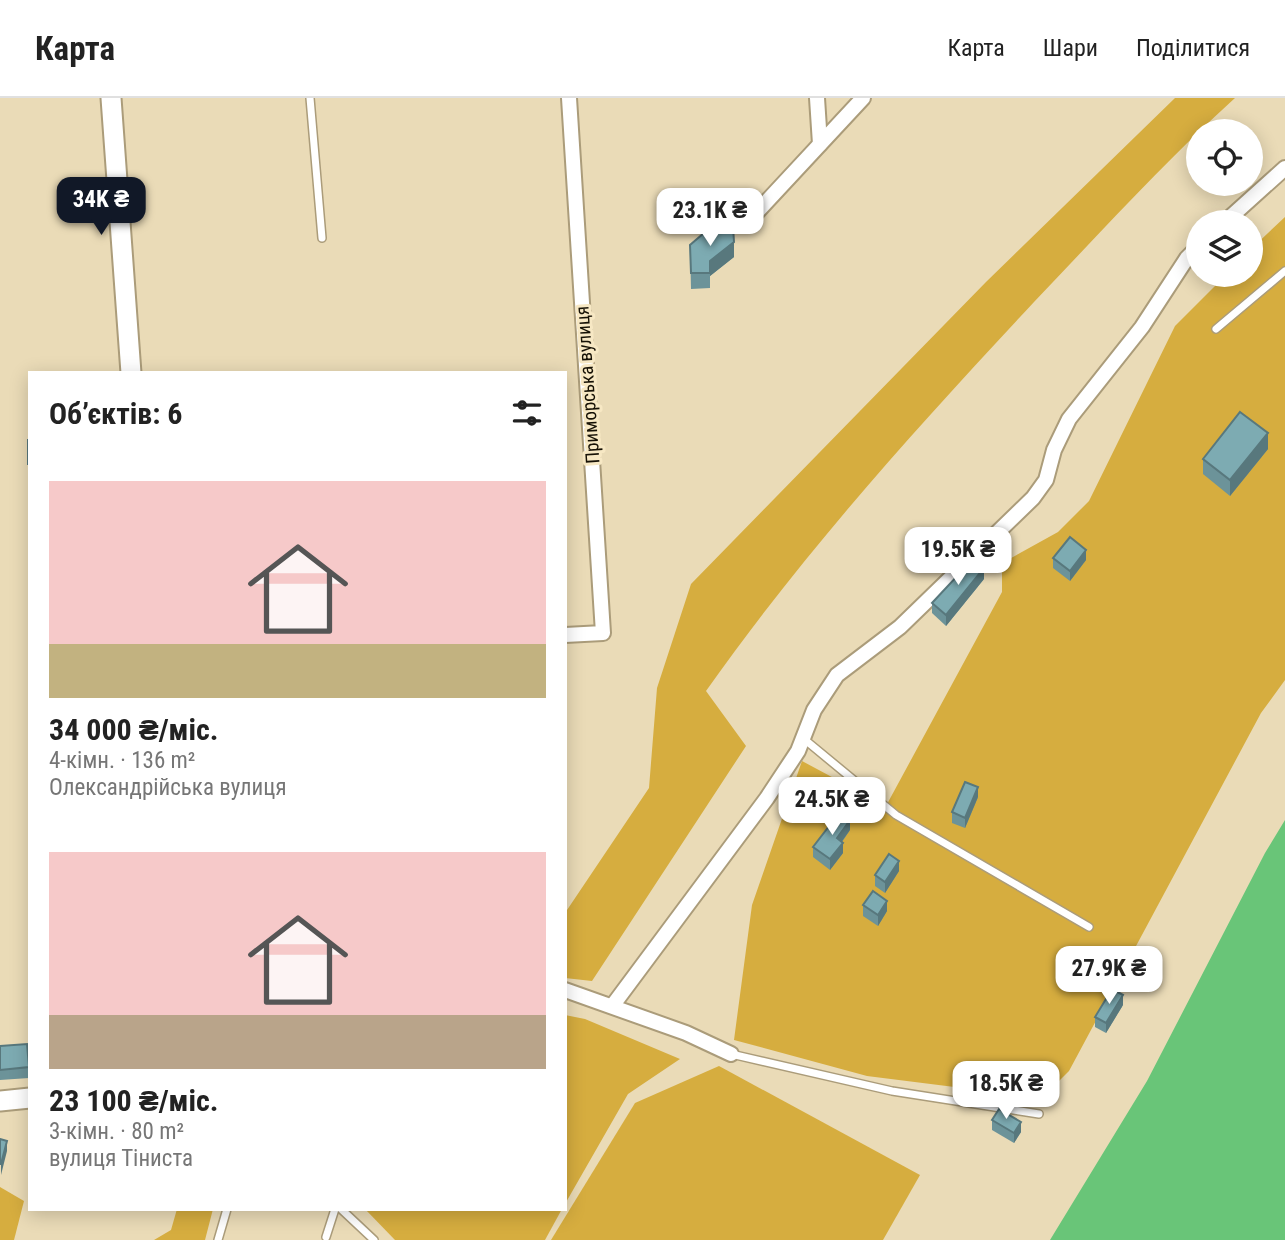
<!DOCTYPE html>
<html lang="uk">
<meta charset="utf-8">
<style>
:root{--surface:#fff;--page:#f2f2f2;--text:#222;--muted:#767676;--line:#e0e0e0;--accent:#111827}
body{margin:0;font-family:"Roboto Condensed",sans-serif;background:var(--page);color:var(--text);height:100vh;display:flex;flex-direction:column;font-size:26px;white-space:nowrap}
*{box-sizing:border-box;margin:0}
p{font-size:23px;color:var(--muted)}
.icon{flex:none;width:38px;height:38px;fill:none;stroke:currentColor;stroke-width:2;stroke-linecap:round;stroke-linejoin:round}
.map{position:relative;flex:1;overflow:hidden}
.panel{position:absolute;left:28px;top:273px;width:539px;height:840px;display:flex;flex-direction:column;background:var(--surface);border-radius:0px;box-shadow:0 4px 18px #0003}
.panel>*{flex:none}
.controls{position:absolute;left:1186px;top:21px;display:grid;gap:14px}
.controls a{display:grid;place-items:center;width:77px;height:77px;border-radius:50%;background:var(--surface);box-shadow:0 4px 18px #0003;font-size:35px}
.price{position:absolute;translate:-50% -60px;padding:0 16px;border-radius:14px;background:#fff;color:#222;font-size:23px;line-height:46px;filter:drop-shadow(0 2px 4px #0008)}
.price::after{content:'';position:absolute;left:50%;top:42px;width:21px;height:16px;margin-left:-10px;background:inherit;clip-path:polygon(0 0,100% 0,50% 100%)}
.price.selected{background:var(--accent);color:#fff}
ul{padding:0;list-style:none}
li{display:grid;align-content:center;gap:14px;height:371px;padding:0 21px}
li span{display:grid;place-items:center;height:217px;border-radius:0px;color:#555}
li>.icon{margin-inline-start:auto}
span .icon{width:126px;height:126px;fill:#fffc;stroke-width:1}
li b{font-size:30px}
h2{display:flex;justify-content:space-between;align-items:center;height:84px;padding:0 21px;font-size:30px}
header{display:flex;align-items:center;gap:42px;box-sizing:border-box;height:98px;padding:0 35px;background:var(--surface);border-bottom:2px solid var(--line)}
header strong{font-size:33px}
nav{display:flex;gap:38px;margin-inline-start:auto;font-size:24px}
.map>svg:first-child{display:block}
.green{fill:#d6ad3f}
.water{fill:#69c578}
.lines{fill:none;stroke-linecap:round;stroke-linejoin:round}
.lane-casing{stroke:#ab9c7a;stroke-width:10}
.street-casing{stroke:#ab9c7a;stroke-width:18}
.secondary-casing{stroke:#ab9c7a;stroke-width:23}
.lane{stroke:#fff;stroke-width:7}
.street{stroke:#fff;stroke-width:14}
.secondary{stroke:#fff;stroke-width:19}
.wall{fill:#6c9399}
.shaded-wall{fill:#58787d}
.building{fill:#7dabb2;stroke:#58787d;stroke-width:2}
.labels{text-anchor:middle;stroke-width:6;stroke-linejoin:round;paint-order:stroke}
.street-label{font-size:19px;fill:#161105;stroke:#f7e8c4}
</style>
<header>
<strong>Карта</strong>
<nav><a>Карта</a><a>Шари</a><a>Поділитися</a></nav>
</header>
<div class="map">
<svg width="1285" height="1142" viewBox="0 0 1285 1142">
<rect width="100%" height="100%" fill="#eadbb7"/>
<g class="green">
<path d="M1175 0H1235C1164 64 1100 135 1034 204 918 328 804 454 706 593L746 648 592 883 565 880V815L649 690 657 590 691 486 986 184Z"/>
<path d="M1285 119V582L1261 615 1069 973 1042 1000 867 978 734 942 752 807 802 663 886 708 1002 494V465L1058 434 1089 403 1175 228 1226 177H1251V151Z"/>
<path d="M565 917 585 921 680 961 628 996 565 1106Z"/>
<path d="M719 968 920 1077 883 1142H551L635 1005Z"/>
<path d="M0 1089 24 1103 14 1142H0Z"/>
<path d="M177 1111H213L205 1142H154L171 1132Z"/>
<path d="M365 1111H562L545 1142H395Z"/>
</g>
<path class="water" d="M1285 722V1142H1050L1147 983 1265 755Z"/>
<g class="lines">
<g class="lane-casing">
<g id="lane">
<path d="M310 0 322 140"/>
<path d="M1216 231 1285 173"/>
<path d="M804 641 896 717 1089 829"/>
<path d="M731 956 892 993 1039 1016"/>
<path d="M341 1111 374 1142"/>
<path d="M326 1139 335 1111"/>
<path d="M218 1142 227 1111"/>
</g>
</g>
<g class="street-casing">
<g id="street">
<path d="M817 0 820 46"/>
<path d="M757 114 863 0"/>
<path d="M1225 124 1285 70"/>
<path d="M565 537 603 535 569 0"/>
<path d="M565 892 686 935 731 956"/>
<path d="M613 907 767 700 798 653 814 612 837 577 900 529 1033 400 1046 382 1054 352 1069 321 1142 229 1187 160 1199 148"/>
</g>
</g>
<g class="secondary-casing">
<g id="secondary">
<path d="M111 0 131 275"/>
<path d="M0 1003 30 1000"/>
</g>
</g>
<use href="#lane" class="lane"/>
<use href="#street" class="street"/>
<use href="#secondary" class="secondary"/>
</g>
<g class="wall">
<path d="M690 147 734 159 710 178V190L691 191Z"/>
<rect x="28" y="342" width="2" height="40"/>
<path d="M1268 351 1230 398 1203 376V361Z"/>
<path d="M1053 460 1086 462 1070 483 1053 470Z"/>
<path d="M984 481 946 528 932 515V505Z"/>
<path d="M978 699 965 730 952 725V714Z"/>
<path d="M850 732 842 744 843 755 830 772 813 759V749Z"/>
<path d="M899 773 885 795 875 788V777Z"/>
<path d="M863 807 887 813 878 828 863 818Z"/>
<path d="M1123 907 1106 935 1095 929V919Z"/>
<path d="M0 948 29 969V980L0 982Z"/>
<path d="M992 1022 1021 1034 1014 1045 992 1032Z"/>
</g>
<g class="shaded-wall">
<path d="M734 144V159L710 178V163Z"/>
<path d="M1268 335V351L1230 398V382Z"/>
<path d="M1086 452V462L1070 483V473Z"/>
<path d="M984 470V481L946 528V517Z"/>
<path d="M978 689V699L965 730V720Z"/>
<path d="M850 722V732L837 750V740Z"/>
<path d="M843 745V755L830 772V761Z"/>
<path d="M899 763V773L885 795V784Z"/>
<path d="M887 803V813L878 828V817Z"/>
<path d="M1123 897V907L1106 935V925Z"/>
<path d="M1021 1024V1034L1014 1045V1035Z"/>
<path d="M7 1043V1053L1 1077V1066Z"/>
</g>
<g class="building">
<path d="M733 128 734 144 710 163V175H691L690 147 711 129Z"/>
<path d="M1240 314 1268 335 1230 382 1203 361Z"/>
<rect x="28" y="342" width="2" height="24"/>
<path d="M1070 439 1086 452 1070 473 1053 460Z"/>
<path d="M973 461 984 470 946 517 932 505Z"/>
<path d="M965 684 978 689 965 720 952 714Z"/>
<path d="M840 714 850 722 837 740 843 745 830 761 813 749Z"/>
<path d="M889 756 899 763 885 784 875 777Z"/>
<path d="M873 793 887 803 878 817 863 807Z"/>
<path d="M1112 891 1123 897 1106 925 1095 919Z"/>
<path d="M27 946 29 969 0 972V948Z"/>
<path d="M999 1011 1021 1024 1014 1035 992 1022Z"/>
<path d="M0 1041 7 1043 1 1066H0Z"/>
</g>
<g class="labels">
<g class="street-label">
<text transform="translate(587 287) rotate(-94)" y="7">Приморська вулиця</text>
</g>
</g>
</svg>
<div class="controls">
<a><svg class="icon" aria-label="locate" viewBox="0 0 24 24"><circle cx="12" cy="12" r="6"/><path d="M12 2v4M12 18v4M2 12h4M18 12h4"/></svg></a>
<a><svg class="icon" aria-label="layers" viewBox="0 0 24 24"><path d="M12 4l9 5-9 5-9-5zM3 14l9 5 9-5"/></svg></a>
</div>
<b class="price selected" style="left:101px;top:139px">34K ₴</b>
<b class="price" style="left:710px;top:150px">23.1K ₴</b>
<b class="price" style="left:958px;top:489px">19.5K ₴</b>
<b class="price" style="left:832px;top:739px">24.5K ₴</b>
<b class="price" style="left:1109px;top:908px">27.9K ₴</b>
<b class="price" style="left:1006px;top:1023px">18.5K ₴</b>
<section class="panel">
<h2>Об’єктів: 6<svg class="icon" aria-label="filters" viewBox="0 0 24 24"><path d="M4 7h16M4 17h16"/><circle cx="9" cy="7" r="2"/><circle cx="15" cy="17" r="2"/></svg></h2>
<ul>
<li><span style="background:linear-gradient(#f6c9c9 75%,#c2b280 0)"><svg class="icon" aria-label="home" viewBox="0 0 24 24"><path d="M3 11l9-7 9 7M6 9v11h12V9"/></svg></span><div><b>34 000 ₴/міс.</b><p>4-кімн. · 136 m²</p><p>Олександрійська вулиця</p></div></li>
<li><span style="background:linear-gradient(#f6c9c9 75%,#b9a48a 0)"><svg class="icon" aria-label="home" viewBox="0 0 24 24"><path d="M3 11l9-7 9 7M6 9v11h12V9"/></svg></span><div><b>23 100 ₴/міс.</b><p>3-кімн. · 80 m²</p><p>вулиця Тіниста</p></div></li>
</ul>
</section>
</div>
